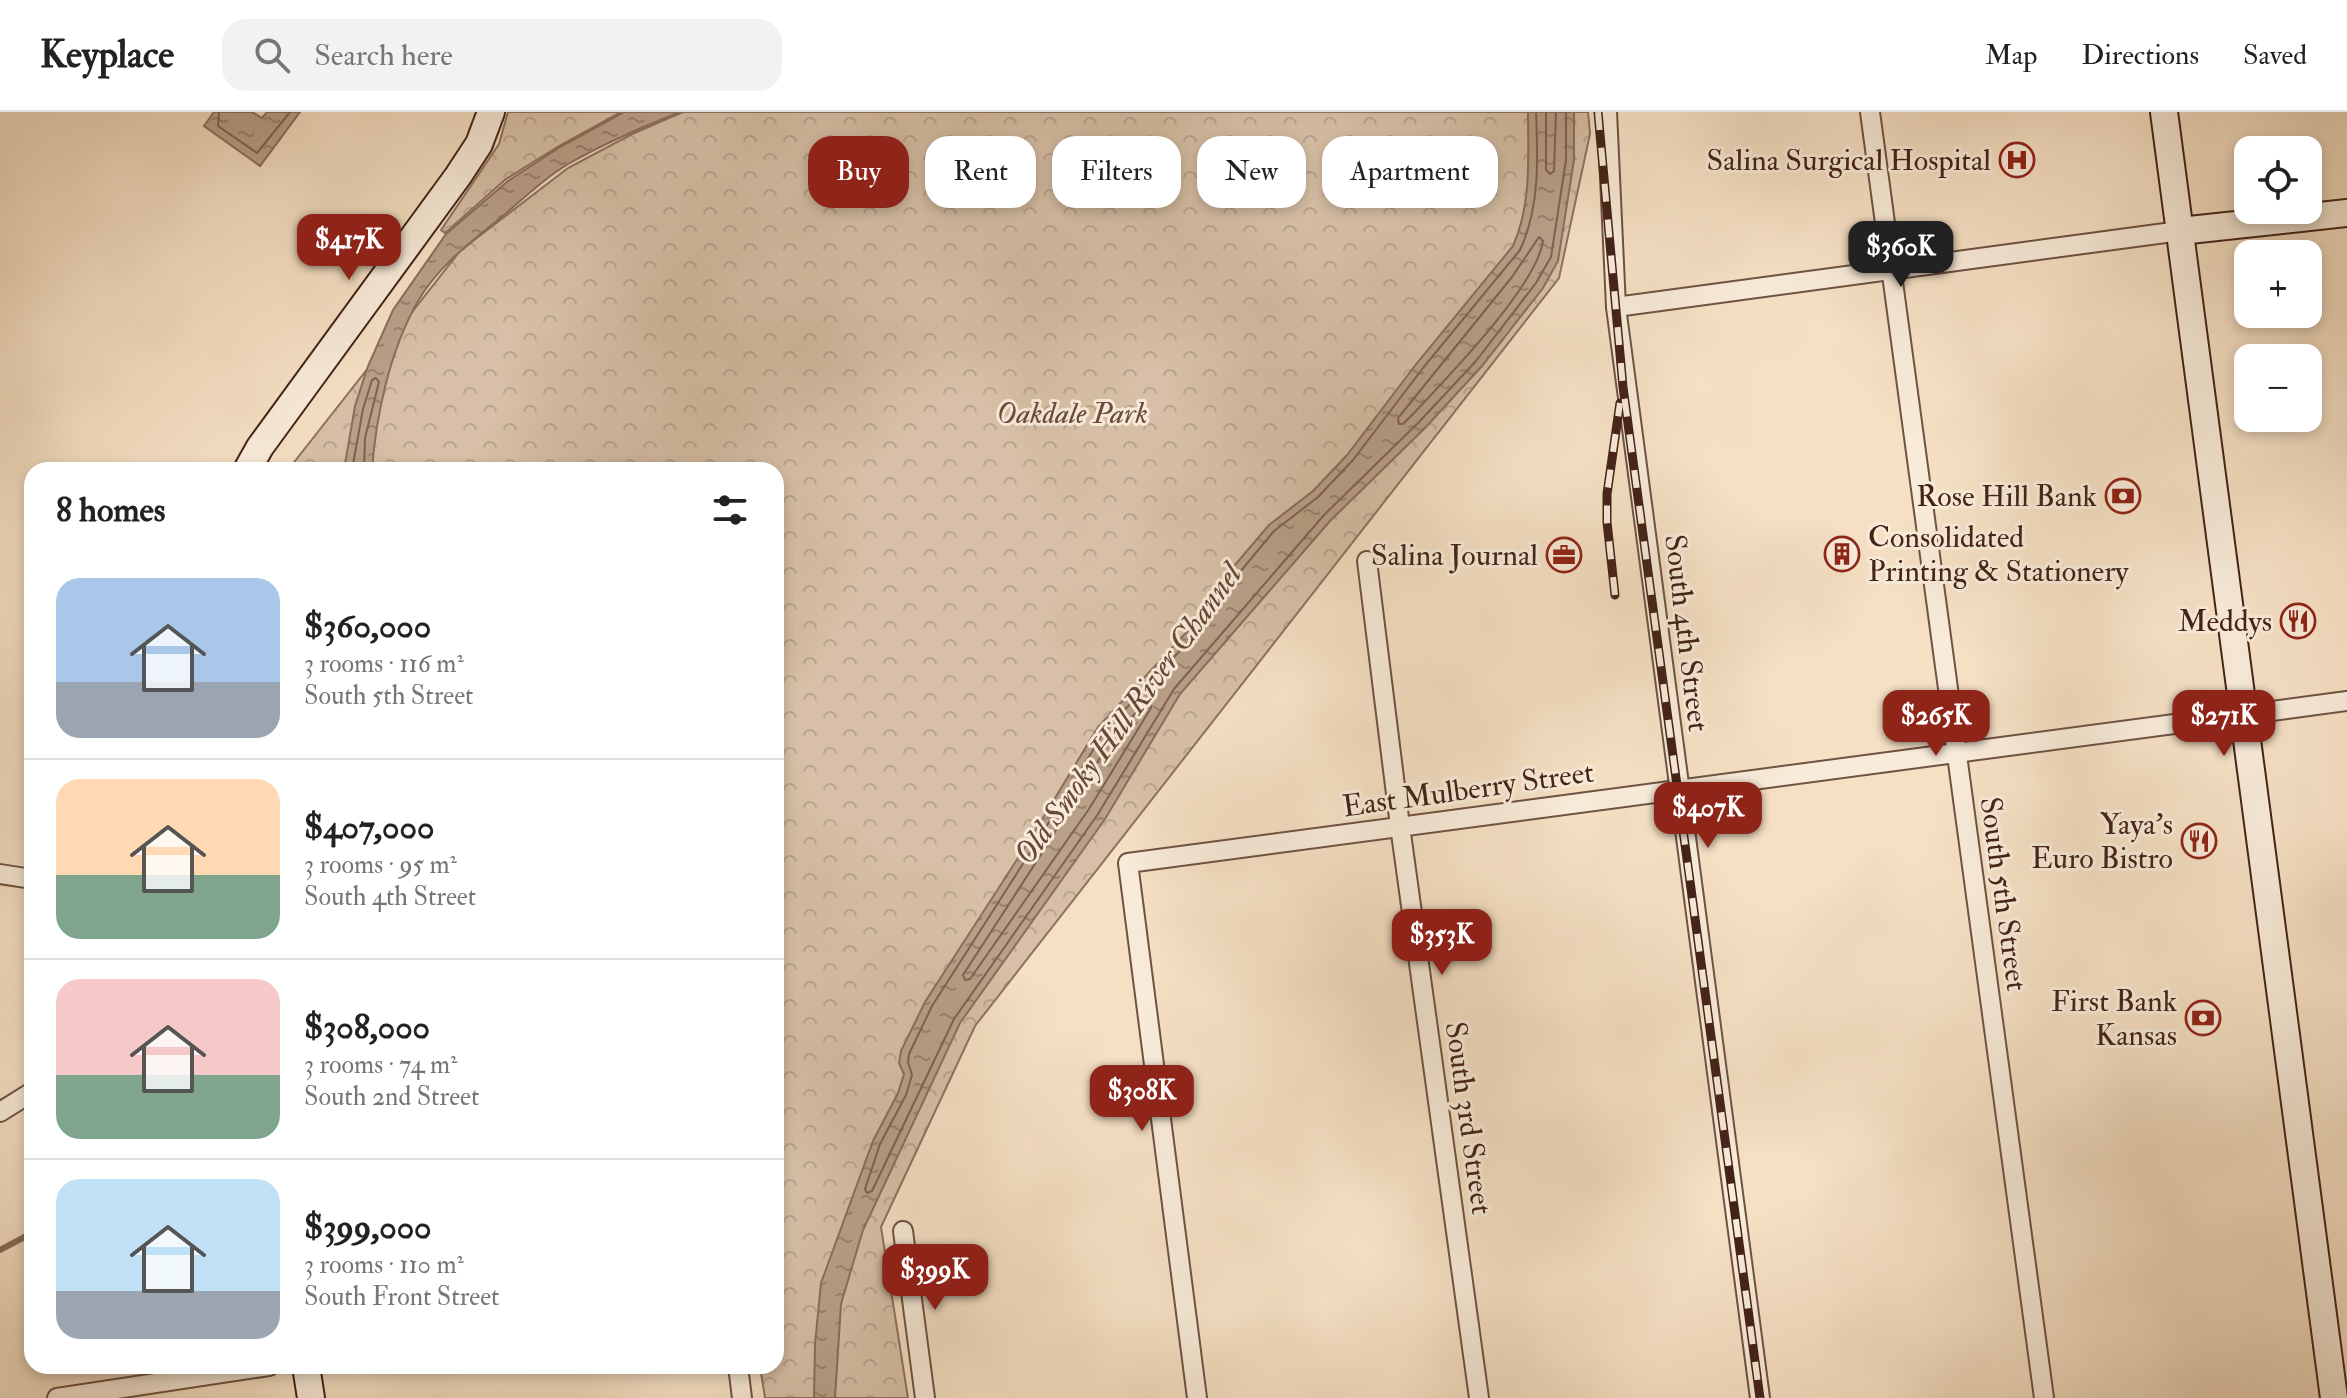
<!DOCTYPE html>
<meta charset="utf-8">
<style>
:root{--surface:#fff;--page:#f2f2f2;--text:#222;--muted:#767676;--line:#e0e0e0;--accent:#8f2418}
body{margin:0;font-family:"IM FELL Double Pica",serif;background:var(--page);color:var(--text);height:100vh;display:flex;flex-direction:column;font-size:30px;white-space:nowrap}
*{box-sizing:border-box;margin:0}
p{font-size:26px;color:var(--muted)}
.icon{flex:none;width:44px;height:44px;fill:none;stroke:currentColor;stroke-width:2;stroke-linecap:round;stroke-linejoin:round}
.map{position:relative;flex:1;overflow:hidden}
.panel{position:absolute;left:24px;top:350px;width:760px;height:912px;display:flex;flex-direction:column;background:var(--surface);border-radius:24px;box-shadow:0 4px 12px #0003}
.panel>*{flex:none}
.guide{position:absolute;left:808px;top:24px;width:760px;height:72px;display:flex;gap:16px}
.fabs{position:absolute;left:2234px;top:24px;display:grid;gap:16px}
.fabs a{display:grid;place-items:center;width:88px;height:88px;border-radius:16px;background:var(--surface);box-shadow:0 4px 12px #0003;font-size:40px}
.price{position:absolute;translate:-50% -68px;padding:0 18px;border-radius:16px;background:var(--accent);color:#fff;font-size:26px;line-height:52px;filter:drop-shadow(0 2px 4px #0008)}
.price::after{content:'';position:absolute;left:50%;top:48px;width:24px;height:18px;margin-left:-12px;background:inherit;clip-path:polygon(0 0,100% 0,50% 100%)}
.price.active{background:#222;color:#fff}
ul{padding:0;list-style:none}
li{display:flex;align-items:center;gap:24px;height:200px;padding:0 32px}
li+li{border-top:2px solid var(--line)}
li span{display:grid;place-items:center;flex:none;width:224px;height:160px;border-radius:24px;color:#555}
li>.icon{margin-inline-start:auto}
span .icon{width:96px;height:96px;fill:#fffc;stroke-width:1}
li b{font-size:34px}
h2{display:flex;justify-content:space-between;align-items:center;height:96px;padding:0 32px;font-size:34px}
.chip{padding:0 28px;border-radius:24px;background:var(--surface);box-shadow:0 4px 12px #0003;font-size:28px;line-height:72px}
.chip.active{background:var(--accent);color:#fff}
header{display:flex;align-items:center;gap:48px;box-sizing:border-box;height:112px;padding:0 40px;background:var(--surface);border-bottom:2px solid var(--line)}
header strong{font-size:38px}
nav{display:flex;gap:44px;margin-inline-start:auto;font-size:28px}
.search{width:560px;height:72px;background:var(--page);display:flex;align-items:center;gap:20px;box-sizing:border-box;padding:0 28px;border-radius:24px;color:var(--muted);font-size:30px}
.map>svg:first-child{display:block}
.forest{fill:url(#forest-crowns);stroke:#8e725f;stroke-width:2}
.water{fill:url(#water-ripples);stroke:#8a6e5b;stroke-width:2}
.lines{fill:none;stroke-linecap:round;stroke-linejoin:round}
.shore{stroke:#7e6250;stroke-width:2}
.stream{stroke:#8a6e5b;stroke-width:6}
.street-casing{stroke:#705242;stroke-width:22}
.secondary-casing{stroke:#442317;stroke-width:30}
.street{stroke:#f8ebd9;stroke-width:18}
.secondary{stroke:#f8ebd9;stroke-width:26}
.rail-casing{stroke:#442317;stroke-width:9}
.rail{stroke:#f8ebd9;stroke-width:6;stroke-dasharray:18;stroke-linecap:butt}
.labels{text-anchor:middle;stroke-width:6;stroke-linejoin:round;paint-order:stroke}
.poi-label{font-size:30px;fill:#442317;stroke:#f8ebd9;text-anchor:end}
.park-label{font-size:30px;font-style:italic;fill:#694a3b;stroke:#f8ebd9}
.street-label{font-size:30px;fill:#442317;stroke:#f8ebd9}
.water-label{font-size:32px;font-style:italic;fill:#674839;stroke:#f8ebd9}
</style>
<header>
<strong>Keyplace</strong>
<div class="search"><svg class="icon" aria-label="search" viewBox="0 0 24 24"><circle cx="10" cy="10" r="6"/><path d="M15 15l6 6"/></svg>Search here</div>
<nav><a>Map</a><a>Directions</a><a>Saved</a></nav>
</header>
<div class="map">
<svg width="2347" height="1286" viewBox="0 0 2347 1286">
<defs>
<pattern id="forest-crowns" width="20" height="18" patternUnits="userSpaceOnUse" patternTransform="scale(2)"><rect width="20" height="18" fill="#d7c0a7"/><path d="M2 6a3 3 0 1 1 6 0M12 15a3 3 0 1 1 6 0" fill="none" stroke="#baa58f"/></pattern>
<pattern id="water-ripples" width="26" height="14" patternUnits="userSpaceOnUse" patternTransform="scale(2)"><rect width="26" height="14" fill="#b9a089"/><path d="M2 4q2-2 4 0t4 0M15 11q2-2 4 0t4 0" fill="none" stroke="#98826f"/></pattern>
</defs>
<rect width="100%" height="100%" fill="#f5e0c4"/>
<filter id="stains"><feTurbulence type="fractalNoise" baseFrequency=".0025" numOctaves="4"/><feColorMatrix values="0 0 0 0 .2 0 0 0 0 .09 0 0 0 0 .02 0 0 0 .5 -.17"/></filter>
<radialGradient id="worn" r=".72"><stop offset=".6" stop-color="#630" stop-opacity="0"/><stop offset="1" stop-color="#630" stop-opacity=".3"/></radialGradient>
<g class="forest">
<path d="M508 0H621L559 34 506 67 445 121 441 118 499 32Z"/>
<path d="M683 0H1588L1590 22 1559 166 975 914 881 1115 908 1286H765L760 1254H776V358H288L460 139 568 56 632 22Z"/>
</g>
<g class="water">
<path d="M214 0H252L262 6 267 0H300L260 54 204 14Z"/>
<path d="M624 0H680C642 15 605 31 570 51 544 66 521 89 498 108 468 132 438 155 418 189 390 238 376 303 372 358H344L355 294 368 254 393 198 446 122 508 69 560 35Z"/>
<path d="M1528 0H1574V48L1558 149 1543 176 1482 254 1425 316 1330 409 1180 582 1105 707 960 911 863 1118 841 1192 835 1286H814L815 1232 821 1171 873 1029 898 981 904 962 899 951 901 939 925 890 1029 729 1098 615 1197 509 1228 461 1269 413 1313 379 1347 343 1417 251 1513 134C1532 91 1528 45 1528 0Z"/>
</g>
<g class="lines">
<g class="shore">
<path d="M219 0 218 14 257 41 290 0"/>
<path d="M1536 0C1538 46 1540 95 1520 138L1423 256 1353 348 1318 385 1274 419 1235 466 1203 514 1104 620 1035 733 932 894 909 942 908 950 912 963 906 983 880 1032 865 1077 867 1081 872 1079 954 907 1098 702 1174 577 1324 403 1419 310 1476 249 1536 171 1551 145 1566 48V0"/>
<path d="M1546 0V58L1550 62 1554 59 1556 0"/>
<path d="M1539 125 1543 129C1537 174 1445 268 1412 303L1403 312H1399L1398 306 1512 165Z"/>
<path d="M352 358 363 297 372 268 376 266 379 270 365 326 364 358"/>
<path d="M1145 591H1150L1151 596 1089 697 970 867 965 868 963 863 1044 738 1112 626Z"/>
</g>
<path class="stream" d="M0 1138 32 1121"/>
<g class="street-casing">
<g id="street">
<path d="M1607 0 1616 195 1760 1286"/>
<path d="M1870 0 2044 1286"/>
<path d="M1616 195 2180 119"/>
<path d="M1367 449 1400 714 1479 1286"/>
<path d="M0 762 32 767"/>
<path d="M0 1000 32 980"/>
<path d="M903 1119 925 1286"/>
<path d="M738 1254 742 1286"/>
<path d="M57 1286 269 1254"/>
<path d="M1197 1286 1128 751 2347 589"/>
</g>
</g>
<g class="secondary-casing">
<g id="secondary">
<path d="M2164 0 2334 1286"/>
<path d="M2180 119 2347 101"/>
<path d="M247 358 260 335 458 64 479 32 491 0"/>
<path d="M306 1254 311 1286"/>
</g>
</g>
<use href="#street" class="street"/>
<use href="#secondary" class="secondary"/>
<g class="rail-casing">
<g id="rail">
<path d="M1598 0 1623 275 1760 1286"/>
<path d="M1615 483 1607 410V382L1620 291"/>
</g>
</g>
<use href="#rail" class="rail"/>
</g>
<defs>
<g id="hospital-ring" transform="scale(1.8)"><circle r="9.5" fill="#f8ebd9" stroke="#8f2418" stroke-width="1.5"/><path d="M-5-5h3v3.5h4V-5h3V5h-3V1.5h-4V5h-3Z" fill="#8f2418"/></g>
<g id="bank-ring" transform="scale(1.8)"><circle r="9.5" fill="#f8ebd9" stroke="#8f2418" stroke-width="1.5"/><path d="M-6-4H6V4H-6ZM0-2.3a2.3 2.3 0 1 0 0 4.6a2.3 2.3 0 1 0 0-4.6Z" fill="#8f2418"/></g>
<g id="building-ring" transform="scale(1.8)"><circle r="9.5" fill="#f8ebd9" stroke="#8f2418" stroke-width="1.5"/><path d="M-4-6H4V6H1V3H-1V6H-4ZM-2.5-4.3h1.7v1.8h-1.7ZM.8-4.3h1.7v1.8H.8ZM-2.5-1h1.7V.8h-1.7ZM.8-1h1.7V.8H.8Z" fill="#8f2418"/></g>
<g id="office-ring" transform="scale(1.8)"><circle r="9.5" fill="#f8ebd9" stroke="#8f2418" stroke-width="1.5"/><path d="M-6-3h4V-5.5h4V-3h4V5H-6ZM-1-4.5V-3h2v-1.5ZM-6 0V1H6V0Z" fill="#8f2418"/></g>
<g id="restaurant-ring" transform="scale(1.8)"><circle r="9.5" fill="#f8ebd9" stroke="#8f2418" stroke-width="1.5"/><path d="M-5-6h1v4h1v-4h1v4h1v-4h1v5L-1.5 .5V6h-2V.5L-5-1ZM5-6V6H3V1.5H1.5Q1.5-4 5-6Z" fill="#8f2418"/></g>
</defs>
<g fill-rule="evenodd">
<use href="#hospital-ring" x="2017" y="48"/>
<use href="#bank-ring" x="2123" y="384"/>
<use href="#building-ring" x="1842" y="442"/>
<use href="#office-ring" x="1564" y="443"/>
<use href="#restaurant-ring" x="2298" y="509"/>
<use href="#restaurant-ring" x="2199" y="729"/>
<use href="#bank-ring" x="2203" y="906"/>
</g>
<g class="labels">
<g class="poi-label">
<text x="1991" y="58">Salina Surgical Hospital</text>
<text x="2097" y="394">Rose Hill Bank</text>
<text x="1868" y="435" text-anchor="start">Consolidated<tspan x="1868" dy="34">Printing &amp; Stationery</tspan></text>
<text x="1538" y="453">Salina Journal</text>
<text x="2272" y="519">Meddys</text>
<text x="2173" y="722">Yaya's<tspan x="2173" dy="34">Euro Bistro</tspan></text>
<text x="2177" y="899">First Bank<tspan x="2177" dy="34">Kansas</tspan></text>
</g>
<g class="park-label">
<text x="1072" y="311">Oakdale Park</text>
</g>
<g class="street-label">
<text transform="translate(1687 521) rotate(83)" y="10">South 4th Street</text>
<text transform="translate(1468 677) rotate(-8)" y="10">East Mulberry Street</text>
<text transform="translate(2004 782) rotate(82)" y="10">South 5th Street</text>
<text transform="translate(1469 1006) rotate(82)" y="10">South 3rd Street</text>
</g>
<g class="water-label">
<text transform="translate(1127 602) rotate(-54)" y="11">Old Smoky Hill River Channel</text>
</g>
</g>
<rect width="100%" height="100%" filter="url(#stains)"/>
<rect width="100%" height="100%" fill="url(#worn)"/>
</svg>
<div class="fabs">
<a><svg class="icon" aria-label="locate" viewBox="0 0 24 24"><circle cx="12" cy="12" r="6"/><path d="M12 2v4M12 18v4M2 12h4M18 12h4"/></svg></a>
<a>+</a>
<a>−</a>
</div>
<b class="price" style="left:349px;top:170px">$417K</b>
<b class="price active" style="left:1901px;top:177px">$360K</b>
<b class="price" style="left:1936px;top:646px">$265K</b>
<b class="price" style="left:2224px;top:646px">$271K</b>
<b class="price" style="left:1708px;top:738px">$407K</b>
<b class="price" style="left:1442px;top:865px">$353K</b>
<b class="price" style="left:1142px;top:1021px">$308K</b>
<b class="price" style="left:935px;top:1200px">$399K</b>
<div class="guide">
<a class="chip active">Buy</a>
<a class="chip">Rent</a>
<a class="chip">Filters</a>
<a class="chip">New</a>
<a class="chip">Apartment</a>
</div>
<section class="panel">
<h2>8 homes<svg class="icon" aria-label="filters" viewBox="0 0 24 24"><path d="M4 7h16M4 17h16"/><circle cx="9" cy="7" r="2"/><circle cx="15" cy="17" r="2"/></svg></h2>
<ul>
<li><span style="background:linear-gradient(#a9c7e8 65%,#9aa5b1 0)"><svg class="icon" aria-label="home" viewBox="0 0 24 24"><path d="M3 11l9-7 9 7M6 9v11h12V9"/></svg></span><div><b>$360,000</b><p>3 rooms · 116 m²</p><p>South 5th Street</p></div></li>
<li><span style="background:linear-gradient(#ffd9b3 60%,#7fa58c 0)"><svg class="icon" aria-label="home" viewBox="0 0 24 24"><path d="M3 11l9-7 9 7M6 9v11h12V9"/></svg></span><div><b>$407,000</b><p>3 rooms · 95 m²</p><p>South 4th Street</p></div></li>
<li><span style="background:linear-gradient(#f6c9c9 60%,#7fa58c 0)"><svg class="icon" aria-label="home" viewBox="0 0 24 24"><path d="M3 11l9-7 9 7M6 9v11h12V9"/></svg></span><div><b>$308,000</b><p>3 rooms · 74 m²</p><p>South 2nd Street</p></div></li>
<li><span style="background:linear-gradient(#bfe0f5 70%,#9aa5b1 0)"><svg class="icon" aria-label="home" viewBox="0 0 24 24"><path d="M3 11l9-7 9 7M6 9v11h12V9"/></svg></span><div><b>$399,000</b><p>3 rooms · 110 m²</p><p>South Front Street</p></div></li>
</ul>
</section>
</div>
